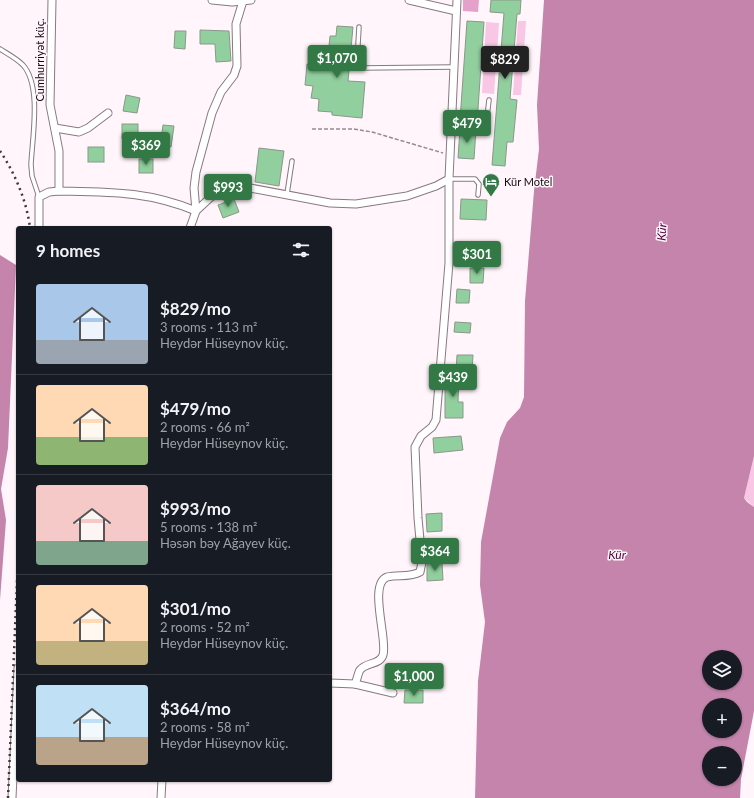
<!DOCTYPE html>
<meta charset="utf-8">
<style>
:root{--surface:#171b24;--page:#242831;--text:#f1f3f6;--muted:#9ea1a6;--line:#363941;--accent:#327946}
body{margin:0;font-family:Lato,sans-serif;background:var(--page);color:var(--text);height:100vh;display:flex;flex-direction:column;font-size:15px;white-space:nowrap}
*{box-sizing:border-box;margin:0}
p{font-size:13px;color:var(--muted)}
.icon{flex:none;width:22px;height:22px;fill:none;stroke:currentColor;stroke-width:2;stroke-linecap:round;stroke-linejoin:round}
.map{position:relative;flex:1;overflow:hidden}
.drawer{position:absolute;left:16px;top:226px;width:316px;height:556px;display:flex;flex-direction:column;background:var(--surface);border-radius:4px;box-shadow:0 1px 3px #0004}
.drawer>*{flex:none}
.tools{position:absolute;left:702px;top:650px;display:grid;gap:8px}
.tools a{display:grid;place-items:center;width:40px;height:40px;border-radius:50%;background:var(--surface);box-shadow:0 1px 3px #0004;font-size:20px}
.price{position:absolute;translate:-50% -34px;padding:0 9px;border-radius:4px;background:var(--accent);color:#fff;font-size:13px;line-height:26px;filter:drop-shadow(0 1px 2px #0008)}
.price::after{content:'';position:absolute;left:50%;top:24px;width:12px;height:9px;margin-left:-6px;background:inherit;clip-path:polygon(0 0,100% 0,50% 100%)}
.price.current{background:#222;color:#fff}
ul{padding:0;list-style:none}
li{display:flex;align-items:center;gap:12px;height:100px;padding:0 20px}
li+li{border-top:1px solid var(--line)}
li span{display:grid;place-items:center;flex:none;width:112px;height:80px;border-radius:4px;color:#555}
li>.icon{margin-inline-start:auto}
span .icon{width:48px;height:48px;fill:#fffc;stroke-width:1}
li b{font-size:17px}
h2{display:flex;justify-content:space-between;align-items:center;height:48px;padding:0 20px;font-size:17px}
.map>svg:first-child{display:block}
.green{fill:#f9c6e5}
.forest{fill:#e4a2cb}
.water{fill:#c484ac;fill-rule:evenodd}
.building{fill:#92cf9e;stroke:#8a978c}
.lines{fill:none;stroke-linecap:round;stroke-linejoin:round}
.service-casing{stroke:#877981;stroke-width:5.5}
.minor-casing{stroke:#877981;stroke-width:9}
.path{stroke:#948c90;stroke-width:1.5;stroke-dasharray:4 2;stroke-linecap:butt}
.service{stroke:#fff;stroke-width:3.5}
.minor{stroke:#fff;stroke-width:7}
.rail{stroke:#3e383b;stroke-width:2.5;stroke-dasharray:2 4;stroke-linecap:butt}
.labels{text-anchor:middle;stroke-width:3;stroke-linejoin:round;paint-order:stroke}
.street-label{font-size:11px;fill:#110c0f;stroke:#fff5fa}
.poi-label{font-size:11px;fill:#110c0f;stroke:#fff5fa;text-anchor:start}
.water-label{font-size:12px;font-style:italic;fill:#50013c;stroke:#fff5fa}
</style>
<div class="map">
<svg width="754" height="798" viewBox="0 0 754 798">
<rect width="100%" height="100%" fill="#fff5fa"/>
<g class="green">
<path d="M518 21H526L521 95H513Z"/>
<path d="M486 22 499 23 494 94 482 93Z"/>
<path d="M754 456V507L744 498Z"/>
</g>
<path class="forest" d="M463 0H479L478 12 463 11Z"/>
<g class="water">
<path d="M544 0H754V456L744 498 747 502 754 507V711L741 779 740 798H475L478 681 485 622 480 585 481 542 500 438 507 422 520 408 524 397 525 301 534 191 539 149 537 105ZM709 657H735V683H709ZM709 705H735V731H709ZM709 753H735V779H709Z"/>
<path d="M0 255 16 265 8 448 1 489 6 520 0 600Z"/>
</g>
<g class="building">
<path d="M491 0H521L520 14H517L510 99 517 100 513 142H507L505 166 492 165 504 13 490 12Z"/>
<path d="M467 21 484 22 477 123 461 122 460 120Z"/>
<path d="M337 26 353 27 348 81 365 82 362 118 332 115V112L318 111 319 99 311 98 313 86 305 85 307 64 327 66 330 36H336Z"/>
<path d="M200 30 229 31 231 61 216 62 215 44H200Z"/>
<path d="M175 31H186L185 49 174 48Z"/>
<path d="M126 95 140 98 137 113 123 111Z"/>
<rect x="122" y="124" width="16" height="14"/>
<path d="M163 125 174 126 171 147 160 146Z"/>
<path d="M460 129H476L474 159 458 158Z"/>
<rect x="88" y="147" width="16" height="15"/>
<path d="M259 148 284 151 279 186 255 182Z"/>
<rect x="139" y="159" width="14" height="14"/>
<path d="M234 199 239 212 223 218 218 205Z"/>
<path d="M461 199 487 200 486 220 460 219Z"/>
<path d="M470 268H484L483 283H470Z"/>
<path d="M457 289 470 290 469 303H456Z"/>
<path d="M455 322 471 323 470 333 454 332Z"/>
<path d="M457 355H473L472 372H456Z"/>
<path d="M445 376H459L458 402H463V418H445Z"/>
<path d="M461 436 463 450 434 453 433 438Z"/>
<path d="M442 513V531L427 532 426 514Z"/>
<path d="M427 563H442L443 580 427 581Z"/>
<path d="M405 690H423V703H404Z"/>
</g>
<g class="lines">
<g class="service-casing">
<g id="service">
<path d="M359 27 357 62 361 68 453 67"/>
<path d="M0 49C8 54 16 58 23 65 42 86 32 139 31 165L32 176 39 197"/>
<path d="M451 125 483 126 486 125 489 100"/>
<path d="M449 179H475L479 184 478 195"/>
<path d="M287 194 292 161"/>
</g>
</g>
<g class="minor-casing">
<g id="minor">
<path d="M52 0 50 105 59 151V191"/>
<path d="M212 0 232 2 251 0"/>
<path d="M409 0 456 11"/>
<path d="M55 128 79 132 88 128 108 113"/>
<path d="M39 228V197L49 192 59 191C109 192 148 191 196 211L194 188 196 172 212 113 221 92 234 75 237 66 236 24 243 1"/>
<path d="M190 228 196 211 211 197 228 188 245 187 330 203 356 204 407 196 436 186 449 179"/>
<path d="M330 683 355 684C357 680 358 673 360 670 366 662 380 665 383 655 388 640 368 584 387 577 398 574 409 578 420 572L422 562 418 518 415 447 421 436 432 427 436 420 449 263V179L457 0"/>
<path d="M355 684 393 693"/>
<path d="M12 798 18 668"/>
<path d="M161 798 162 780"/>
</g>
</g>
<path class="path" d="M312 129H354L372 132 443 153"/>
<use href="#service" class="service"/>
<use href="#minor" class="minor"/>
<g class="rail">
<path d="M0 151C15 173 27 202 30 228"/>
<path d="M8 798 18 557"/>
</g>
</g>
<defs>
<g id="hotel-pin" transform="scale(0.9)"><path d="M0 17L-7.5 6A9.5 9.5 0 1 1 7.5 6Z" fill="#327946" stroke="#fff5fa"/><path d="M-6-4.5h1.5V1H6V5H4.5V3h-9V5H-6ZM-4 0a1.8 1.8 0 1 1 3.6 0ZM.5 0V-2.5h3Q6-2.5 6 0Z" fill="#fff"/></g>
</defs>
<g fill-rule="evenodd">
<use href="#hotel-pin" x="491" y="182"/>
</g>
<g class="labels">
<g class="street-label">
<text transform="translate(40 60) rotate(-90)" y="4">Cumhurriyət küç.</text>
</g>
<g class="poi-label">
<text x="504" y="186">Kür Motel</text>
</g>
<g class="water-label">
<text transform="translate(662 232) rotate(-86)" y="4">Kür</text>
<text x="617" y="559">Kür</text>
</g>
</g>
</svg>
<div class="tools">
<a><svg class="icon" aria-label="layers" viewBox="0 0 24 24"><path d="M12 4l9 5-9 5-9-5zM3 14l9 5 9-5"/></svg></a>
<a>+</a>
<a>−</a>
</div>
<b class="price" style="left:337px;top:79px">$1,070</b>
<b class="price current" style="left:505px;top:80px">$829</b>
<b class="price" style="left:467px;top:144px">$479</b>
<b class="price" style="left:146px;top:166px">$369</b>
<b class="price" style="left:228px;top:208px">$993</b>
<b class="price" style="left:477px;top:275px">$301</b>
<b class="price" style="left:453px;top:398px">$439</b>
<b class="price" style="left:435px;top:572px">$364</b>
<b class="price" style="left:414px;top:697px">$1,000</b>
<section class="drawer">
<h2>9 homes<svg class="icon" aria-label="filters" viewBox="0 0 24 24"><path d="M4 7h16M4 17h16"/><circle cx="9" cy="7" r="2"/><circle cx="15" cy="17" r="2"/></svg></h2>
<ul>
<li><span style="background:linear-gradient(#a9c7e8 70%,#9aa5b1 0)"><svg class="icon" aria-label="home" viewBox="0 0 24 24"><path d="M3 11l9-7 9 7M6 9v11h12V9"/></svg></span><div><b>$829/mo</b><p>3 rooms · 113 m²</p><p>Heydər Hüseynov küç.</p></div></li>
<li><span style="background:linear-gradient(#ffd9b3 65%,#8fb573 0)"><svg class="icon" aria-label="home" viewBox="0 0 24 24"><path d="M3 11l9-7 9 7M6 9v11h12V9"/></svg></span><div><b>$479/mo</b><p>2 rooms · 66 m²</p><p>Heydər Hüseynov küç.</p></div></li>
<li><span style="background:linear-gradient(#f6c9c9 70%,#7fa58c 0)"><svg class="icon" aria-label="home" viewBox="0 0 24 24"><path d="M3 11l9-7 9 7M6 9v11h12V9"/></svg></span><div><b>$993/mo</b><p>5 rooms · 138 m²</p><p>Həsən bəy Ağayev küç.</p></div></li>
<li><span style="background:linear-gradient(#ffd9b3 70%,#c2b280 0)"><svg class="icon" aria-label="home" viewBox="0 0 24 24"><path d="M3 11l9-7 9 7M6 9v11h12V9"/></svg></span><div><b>$301/mo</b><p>2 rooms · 52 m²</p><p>Heydər Hüseynov küç.</p></div></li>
<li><span style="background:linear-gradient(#bfe0f5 65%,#b9a48a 0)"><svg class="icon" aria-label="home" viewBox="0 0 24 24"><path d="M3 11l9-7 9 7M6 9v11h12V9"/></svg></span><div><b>$364/mo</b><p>2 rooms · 58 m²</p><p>Heydər Hüseynov küç.</p></div></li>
</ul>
</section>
</div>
